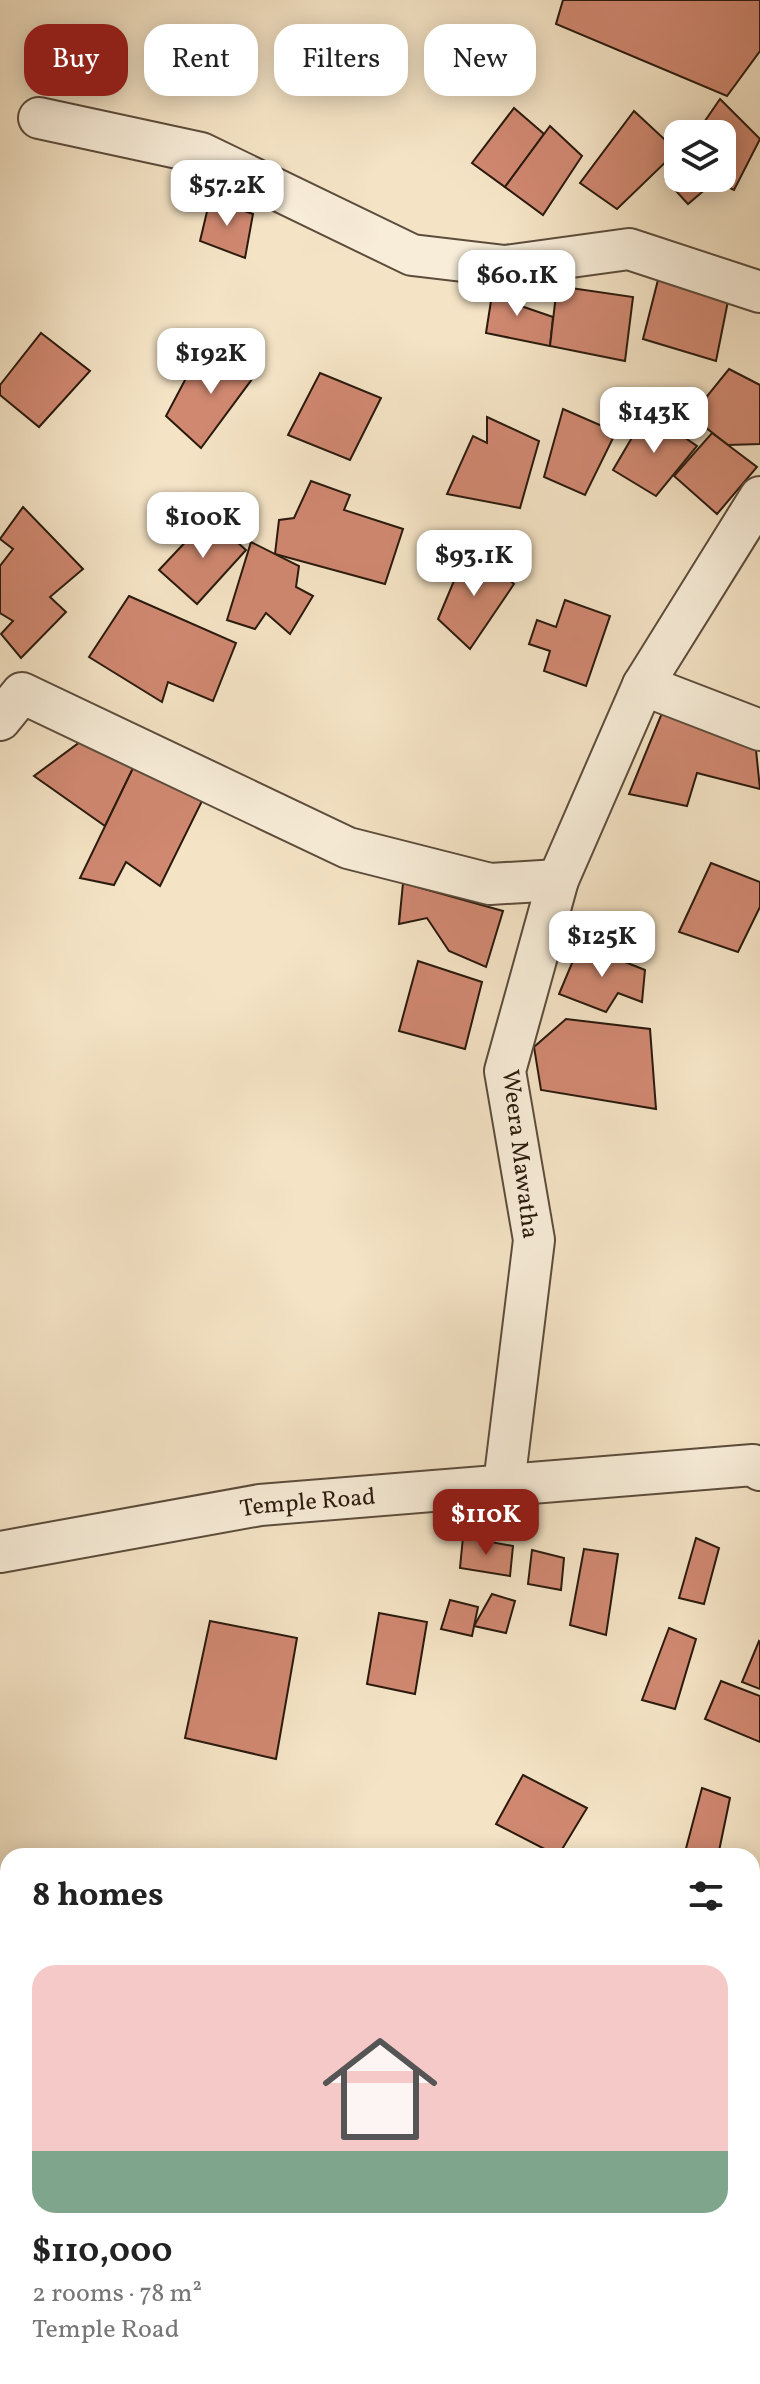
<!DOCTYPE html>
<meta charset="utf-8">
<style>
:root{--surface:#fff;--page:#f2f2f2;--text:#222;--muted:#767676;--accent:#8f2418}
body{margin:0;font-family:Vollkorn,serif;background:var(--page);color:var(--text);height:100vh;display:flex;flex-direction:column;font-size:30px;white-space:nowrap}
*{box-sizing:border-box;margin:0}
p{font-size:26px;color:var(--muted)}
.icon{flex:none;width:44px;height:44px;fill:none;stroke:currentColor;stroke-width:2;stroke-linecap:round;stroke-linejoin:round}
.map{position:relative;flex:1;overflow:hidden}
.sheet{position:absolute;left:0px;top:1848px;width:760px;height:536px;display:flex;flex-direction:column;background:var(--surface);border-radius:24px 24px 0 0;box-shadow:0 4px 20px #0003}
.sheet>*{flex:none}
.guide{position:absolute;left:24px;top:24px;width:712px;height:72px;display:flex;gap:16px}
.tools{position:absolute;left:664px;top:120px;display:grid;gap:16px}
.tools a{display:grid;place-items:center;width:72px;height:72px;border-radius:16px;background:var(--surface);box-shadow:0 4px 20px #0003;font-size:40px}
.price{position:absolute;translate:-50% -68px;padding:0 18px;border-radius:16px;background:#fff;color:#222;font-size:26px;line-height:52px;filter:drop-shadow(0 2px 4px #0008)}
.price::after{content:'';position:absolute;left:50%;top:48px;width:24px;height:18px;margin-left:-12px;background:inherit;clip-path:polygon(0 0,100% 0,50% 100%)}
.price.active{background:var(--accent);color:#fff}
ul{padding:0;list-style:none}
li{display:grid;align-content:center;gap:16px;height:424px;padding:0 32px}
li span{display:grid;place-items:center;height:248px;border-radius:24px;color:#555}
li>.icon{margin-inline-start:auto}
span .icon{width:144px;height:144px;fill:#fffc;stroke-width:1}
li b{font-size:34px}
h2{display:flex;justify-content:space-between;align-items:center;height:96px;padding:0 32px;font-size:34px}
.chip{padding:0 28px;border-radius:24px;background:var(--surface);box-shadow:0 4px 20px #0003;font-size:28px;line-height:72px}
.chip.active{background:var(--accent);color:#fff}
.map>svg:first-child{display:block}
.building{fill:#d08871;stroke:#2a1a0d;stroke-width:2}
.lines{fill:none;stroke-linecap:round;stroke-linejoin:round}
.minor-casing{stroke:#5c4c3b;stroke-width:44}
.minor{stroke:#f8edd9;stroke-width:40}
.labels{text-anchor:middle;stroke-width:6;stroke-linejoin:round;paint-order:stroke}
.street-label{font-size:24px;fill:#2a1a0d;stroke:#f8edd9}
</style>
<div class="map">
<svg width="760" height="2384" viewBox="0 0 760 2384">
<rect width="100%" height="100%" fill="#f4e3c5"/>
<filter id="stains"><feTurbulence type="fractalNoise" baseFrequency=".0025" numOctaves="4"/><feColorMatrix values="0 0 0 0 .2 0 0 0 0 .09 0 0 0 0 .02 0 0 0 .5 -.17"/></filter>
<radialGradient id="worn" r=".72"><stop offset=".6" stop-color="#630" stop-opacity="0"/><stop offset="1" stop-color="#630" stop-opacity=".3"/></radialGradient>
<g class="building">
<path d="M563 0H760V51L727 96 556 24Z"/>
<path d="M720 99 760 139 734 190 715 181 688 204 665 179 678 160V178H722V134H696Z"/>
<path d="M514 108 544 134 505 187 472 163Z"/>
<path d="M634 111 677 151 617 209 580 183Z"/>
<path d="M550 126 582 156 543 215 505 187Z"/>
<path d="M210 199 253 214 245 258 200 241Z"/>
<path d="M660 272 728 301 716 361 643 339Z"/>
<path d="M520 286 521 306 553 317 550 346 486 333 493 288Z"/>
<path d="M557 286 633 297 625 361 550 346Z"/>
<path d="M41 333 90 371 39 427 0 395V385Z"/>
<path d="M227 347 261 367 201 448 166 416 194 363 212 376Z"/>
<path d="M729 369 760 385V444L728 445 691 416Z"/>
<path d="M320 373 381 398 350 460 288 435Z"/>
<path d="M563 409 616 432 585 495 544 477Z"/>
<path d="M647 412 697 446 656 496 613 470Z"/>
<path d="M487 417 539 441 520 508 447 494 473 436 487 443Z"/>
<path d="M712 433 757 467 717 514 674 476Z"/>
<path d="M311 481 350 495 344 510 403 529 385 584 275 554 279 520 294 518Z"/>
<path d="M23 507 83 569 50 597 66 612 21 658 1 634 13 621 0 613V566L13 549 0 539Z"/>
<path d="M209 517 246 550 197 604 159 570Z"/>
<path d="M251 542 299 566 296 587 313 596 290 634 266 613 255 629 227 620Z"/>
<path d="M469 545 514 584 470 649 438 619Z"/>
<path d="M129 596 236 643 213 701 168 682 162 702 89 657Z"/>
<path d="M565 600 610 616 586 686 544 671 550 651 529 644 537 620 556 627Z"/>
<path d="M664 708 756 750 760 789 697 773 687 806 629 794Z"/>
<path d="M84 739 136 762 105 826 34 776Z"/>
<path d="M136 762 205 795 160 886 126 862 114 885 80 878Z"/>
<path d="M711 863 760 882V907L738 952 679 932Z"/>
<path d="M403 883 503 911 486 967 449 951 427 918 399 924Z"/>
<path d="M580 944 645 970 642 1002 618 993 606 1012 559 994Z"/>
<path d="M418 961 482 982 465 1049 399 1031Z"/>
<path d="M566 1019 650 1029 656 1109 541 1090 534 1047Z"/>
<path d="M463 1537 513 1546 510 1576 460 1568Z"/>
<path d="M696 1538 719 1548 704 1604 679 1598Z"/>
<path d="M584 1549 618 1554 606 1635 570 1625Z"/>
<path d="M532 1550 564 1558 561 1590 528 1584Z"/>
<path d="M492 1594 515 1601 506 1633 474 1626Z"/>
<path d="M450 1600 478 1607 472 1636 441 1629Z"/>
<path d="M379 1613 427 1622 415 1694 367 1684Z"/>
<path d="M210 1621 297 1638 276 1759 185 1738Z"/>
<path d="M669 1628 696 1639 675 1709 642 1700Z"/>
<path d="M759 1641 760 1642V1689L742 1682Z"/>
<path d="M721 1681 760 1696V1742L705 1719Z"/>
<path d="M523 1775 587 1808 558 1856 496 1824Z"/>
<path d="M702 1788 730 1798 718 1856H684Z"/>
<path d="M2 1963 8 1968V2025L0 2036Z"/>
</g>
<g class="lines">
<g class="minor-casing">
<g id="minor">
<path d="M39 118 201 153 412 255 505 266 629 249 760 292"/>
<path d="M643 685 760 730"/>
<path d="M0 720 22 693 348 848 490 884 558 880"/>
<path d="M504 1484 534 1240 505 1071 558 880 643 685 760 497"/>
<path id="s1" d="M0 1552 260 1505 753 1465 760 1470"/>
<path d="M0 2086 8 2097"/>
<path d="M752 2281 760 2286"/>
<path d="M492 2376 500 2382 580 2376"/>
</g>
</g>
<use href="#minor" class="minor"/>
</g>
<g class="labels">
<g class="street-label">
<text transform="translate(521 1154) rotate(83)" y="8">Weera Mawatha</text>
<text dy="8" stroke="none"><textPath href="#s1" startOffset="312">Temple Road</textPath></text>
</g>
</g>
<rect width="100%" height="100%" filter="url(#stains)"/>
<rect width="100%" height="100%" fill="url(#worn)"/>
</svg>
<div class="tools">
<a><svg class="icon" aria-label="layers" viewBox="0 0 24 24"><path d="M12 4l9 5-9 5-9-5zM3 14l9 5 9-5"/></svg></a>
</div>
<b class="price" style="left:227px;top:228px">$57.2K</b>
<b class="price" style="left:517px;top:318px">$60.1K</b>
<b class="price" style="left:211px;top:396px">$192K</b>
<b class="price" style="left:654px;top:455px">$143K</b>
<b class="price" style="left:203px;top:560px">$100K</b>
<b class="price" style="left:474px;top:598px">$93.1K</b>
<b class="price" style="left:602px;top:979px">$125K</b>
<b class="price active" style="left:486px;top:1557px">$110K</b>
<div class="guide">
<a class="chip active">Buy</a>
<a class="chip">Rent</a>
<a class="chip">Filters</a>
<a class="chip">New</a>
</div>
<section class="sheet">
<h2>8 homes<svg class="icon" aria-label="filters" viewBox="0 0 24 24"><path d="M4 7h16M4 17h16"/><circle cx="9" cy="7" r="2"/><circle cx="15" cy="17" r="2"/></svg></h2>
<ul>
<li><span style="background:linear-gradient(#f6c9c9 75%,#7fa58c 0)"><svg class="icon" aria-label="home" viewBox="0 0 24 24"><path d="M3 11l9-7 9 7M6 9v11h12V9"/></svg></span><div><b>$110,000</b><p>2 rooms · 78 m²</p><p>Temple Road</p></div></li>
</ul>
</section>
</div>
